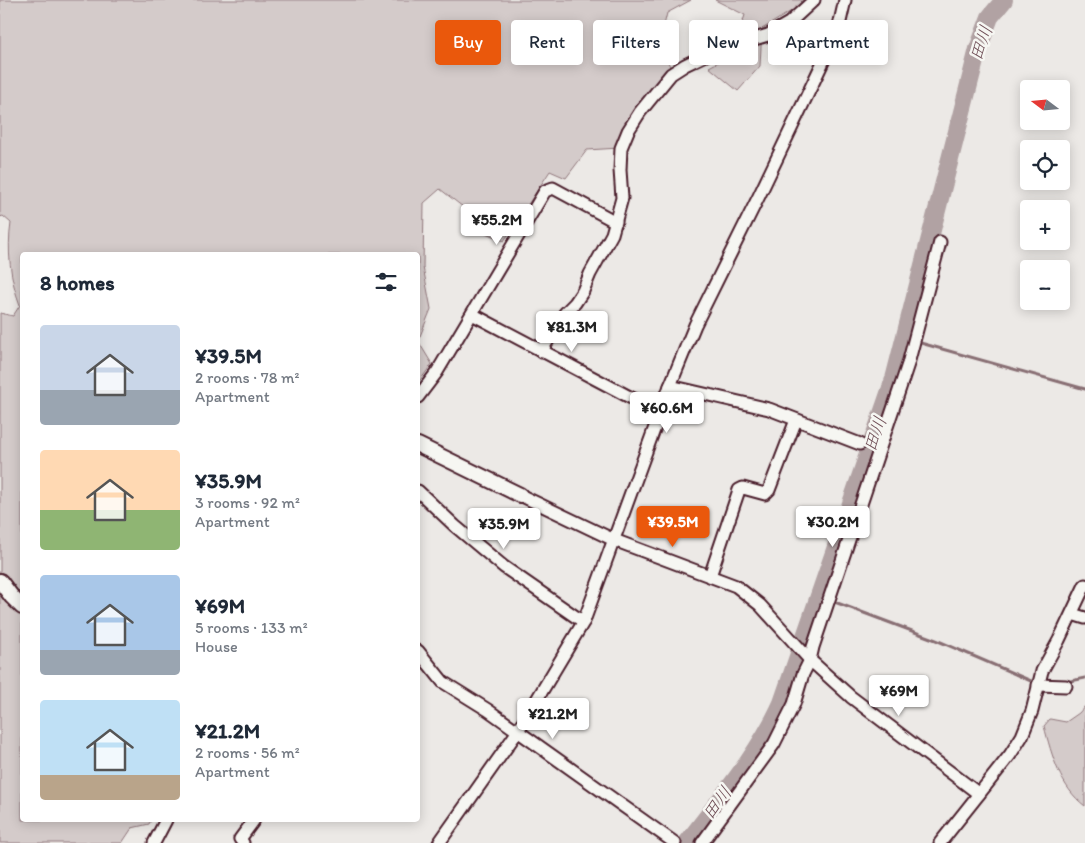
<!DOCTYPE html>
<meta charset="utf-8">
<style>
:root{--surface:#fff;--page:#f2f2f3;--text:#1f2937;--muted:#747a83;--accent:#ea580c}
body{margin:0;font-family:Itim,"Klee One",sans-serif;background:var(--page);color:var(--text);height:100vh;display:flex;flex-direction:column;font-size:19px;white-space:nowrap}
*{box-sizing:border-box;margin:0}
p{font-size:16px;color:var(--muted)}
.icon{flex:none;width:28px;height:28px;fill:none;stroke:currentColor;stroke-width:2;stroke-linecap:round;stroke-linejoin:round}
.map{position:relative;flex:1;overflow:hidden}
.drawer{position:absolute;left:20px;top:252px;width:400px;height:570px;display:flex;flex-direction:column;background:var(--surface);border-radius:5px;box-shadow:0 2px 12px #0003}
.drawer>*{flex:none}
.guide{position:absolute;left:435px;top:20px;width:475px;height:45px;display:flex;gap:10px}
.needle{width:32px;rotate:286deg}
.buttons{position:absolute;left:1020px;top:80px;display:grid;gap:10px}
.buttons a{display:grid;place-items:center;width:50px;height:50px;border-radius:5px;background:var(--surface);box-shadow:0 2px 12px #0003;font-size:25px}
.price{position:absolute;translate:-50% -42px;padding:0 11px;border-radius:5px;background:#fff;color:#222;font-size:16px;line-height:32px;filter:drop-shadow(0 1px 2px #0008)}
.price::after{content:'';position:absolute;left:50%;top:30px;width:15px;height:11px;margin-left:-8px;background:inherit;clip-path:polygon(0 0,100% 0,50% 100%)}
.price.current{background:var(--accent);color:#fff}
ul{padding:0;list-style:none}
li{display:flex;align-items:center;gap:15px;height:125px;padding:0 20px}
li span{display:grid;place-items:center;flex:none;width:140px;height:100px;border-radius:5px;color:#555}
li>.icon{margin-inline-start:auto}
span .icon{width:60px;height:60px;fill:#fffc;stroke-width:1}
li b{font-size:21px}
h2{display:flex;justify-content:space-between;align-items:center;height:60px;padding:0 20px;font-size:21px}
.chip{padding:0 18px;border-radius:5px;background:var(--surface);box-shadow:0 2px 12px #0003;font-size:18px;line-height:45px}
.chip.current{background:var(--accent);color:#fff}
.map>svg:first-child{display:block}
.green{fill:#d4cbca;stroke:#8f757a}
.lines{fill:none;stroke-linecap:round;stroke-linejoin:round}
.stream{stroke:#886e73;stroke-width:3}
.river{stroke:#b1a2a3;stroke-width:18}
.minor-casing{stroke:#4a1f2b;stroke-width:15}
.tertiary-casing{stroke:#4a1f2b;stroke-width:18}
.minor{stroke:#f6f6f2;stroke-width:11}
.tertiary{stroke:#f6f6f2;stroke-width:14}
.labels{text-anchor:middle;stroke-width:5;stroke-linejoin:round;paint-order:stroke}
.water-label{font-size:18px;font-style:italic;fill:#6e4d55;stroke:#f6f6f2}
</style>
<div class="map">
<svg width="1085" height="843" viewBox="0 0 1085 843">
<rect width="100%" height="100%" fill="#ece9e6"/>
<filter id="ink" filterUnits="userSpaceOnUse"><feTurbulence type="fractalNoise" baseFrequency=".02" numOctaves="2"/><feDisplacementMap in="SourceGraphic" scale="10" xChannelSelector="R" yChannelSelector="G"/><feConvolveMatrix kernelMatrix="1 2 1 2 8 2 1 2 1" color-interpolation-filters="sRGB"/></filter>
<g filter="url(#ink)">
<g class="green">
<path d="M0 0H691L667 13 659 46 670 66 640 105 619 148 587 150 566 178 550 171 504 241 470 226 468 211 440 189 424 203 423 267 431 309 418 341 432 364 418 383V255H22V820H151L149 824 132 828 122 843H0V313L13 316 20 305C10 279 7 250 11 223L3 216 0 217Z"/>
<path d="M715 0H804L793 10 762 29 760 66 738 91 709 67 741 50 738 36 745 15Z"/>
<path d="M1085 706V806C1060 787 1052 756 1044 726L1050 719 1066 722 1079 713Z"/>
</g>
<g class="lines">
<g class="stream">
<path d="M917 342 1085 389"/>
<path d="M819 596 826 599"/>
<path d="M832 601 936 640 1031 681H1037"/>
<path d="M1066 682 1085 678"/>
</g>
<path class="river" d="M687 843C721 798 759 754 782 703L894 379 978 49 990 17 1004 0"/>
<g class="minor-casing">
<g id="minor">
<path d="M472 314 660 413"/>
<path d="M542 352 545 345 565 313 575 303 583 291 590 274 612 234 622 198 620 170 621 148 628 131 640 112 671 74 685 65 714 51 768 35 789 23 814 0"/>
<path d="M670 386 769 409 860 444"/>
<path d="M418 397 437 372 545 191 553 188 616 222"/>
<path d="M418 491 455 526 504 567 576 617 584 621"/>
<path d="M520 495 614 540 736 586 760 605 810 660 851 697 979 794"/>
<path d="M710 576 739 490 743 488 765 494 769 490 796 420"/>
<path d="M1072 614 1085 618"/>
<path d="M418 651 443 682 488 710 675 843"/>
<path d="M1038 685 1066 686"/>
<path d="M154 843 166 820"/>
<path d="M243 843 240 839 254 820"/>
<path d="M439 843 518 731 584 621 670 386 695 325 759 196 833 41 839 26 845 0"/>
<path d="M702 843 774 744 794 704 803 674 810 660 813 647 894 406 908 364 940 242"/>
<path d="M940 843 1010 755 1022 736 1032 711 1042 671 1059 640 1085 585"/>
</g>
</g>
<g class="tertiary-casing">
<g id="tertiary">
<path d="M418 445 520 495"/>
<path d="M0 581 12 597 22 607"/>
</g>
</g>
<use href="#minor" class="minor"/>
<use href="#tertiary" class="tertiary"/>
</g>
</g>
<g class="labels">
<g class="water-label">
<text transform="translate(981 43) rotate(-71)" y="6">田川</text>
<text transform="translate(875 434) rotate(-71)" y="6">田川</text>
<text transform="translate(717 803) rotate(-53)" y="6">田川</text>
</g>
</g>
</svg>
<div class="buttons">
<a><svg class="needle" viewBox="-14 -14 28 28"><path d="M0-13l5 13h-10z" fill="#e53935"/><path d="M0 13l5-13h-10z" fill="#747a83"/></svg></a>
<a><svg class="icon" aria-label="locate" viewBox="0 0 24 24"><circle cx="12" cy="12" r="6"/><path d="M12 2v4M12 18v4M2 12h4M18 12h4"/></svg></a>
<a>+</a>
<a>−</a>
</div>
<b class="price" style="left:497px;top:246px">¥55.2M</b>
<b class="price" style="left:572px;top:353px">¥81.3M</b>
<b class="price" style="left:667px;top:434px">¥60.6M</b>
<b class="price current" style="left:673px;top:548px">¥39.5M</b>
<b class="price" style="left:833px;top:548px">¥30.2M</b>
<b class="price" style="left:504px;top:550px">¥35.9M</b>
<b class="price" style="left:899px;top:717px">¥69M</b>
<b class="price" style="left:553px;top:740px">¥21.2M</b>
<div class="guide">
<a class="chip current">Buy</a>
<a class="chip">Rent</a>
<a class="chip">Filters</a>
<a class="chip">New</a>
<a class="chip">Apartment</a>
</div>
<section class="drawer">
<h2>8 homes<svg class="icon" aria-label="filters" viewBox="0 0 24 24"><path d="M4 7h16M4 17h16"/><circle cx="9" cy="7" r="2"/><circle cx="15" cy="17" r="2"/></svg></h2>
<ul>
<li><span style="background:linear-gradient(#c9d6e8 65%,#9aa5b1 0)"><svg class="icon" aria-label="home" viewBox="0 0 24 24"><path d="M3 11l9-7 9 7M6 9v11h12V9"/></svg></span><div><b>¥39.5M</b><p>2 rooms · 78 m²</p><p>Apartment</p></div></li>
<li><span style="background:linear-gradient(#ffd9b3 60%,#8fb573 0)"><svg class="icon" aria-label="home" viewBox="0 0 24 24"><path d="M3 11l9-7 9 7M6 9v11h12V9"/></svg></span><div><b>¥35.9M</b><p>3 rooms · 92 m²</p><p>Apartment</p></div></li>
<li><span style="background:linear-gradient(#a9c7e8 75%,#9aa5b1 0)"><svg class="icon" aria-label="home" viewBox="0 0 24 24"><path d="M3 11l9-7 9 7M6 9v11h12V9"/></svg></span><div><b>¥69M</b><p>5 rooms · 133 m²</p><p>House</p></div></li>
<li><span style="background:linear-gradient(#bfe0f5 75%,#b9a48a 0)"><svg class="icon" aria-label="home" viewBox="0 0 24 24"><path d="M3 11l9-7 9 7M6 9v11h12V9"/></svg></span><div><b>¥21.2M</b><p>2 rooms · 56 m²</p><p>Apartment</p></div></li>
</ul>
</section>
</div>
